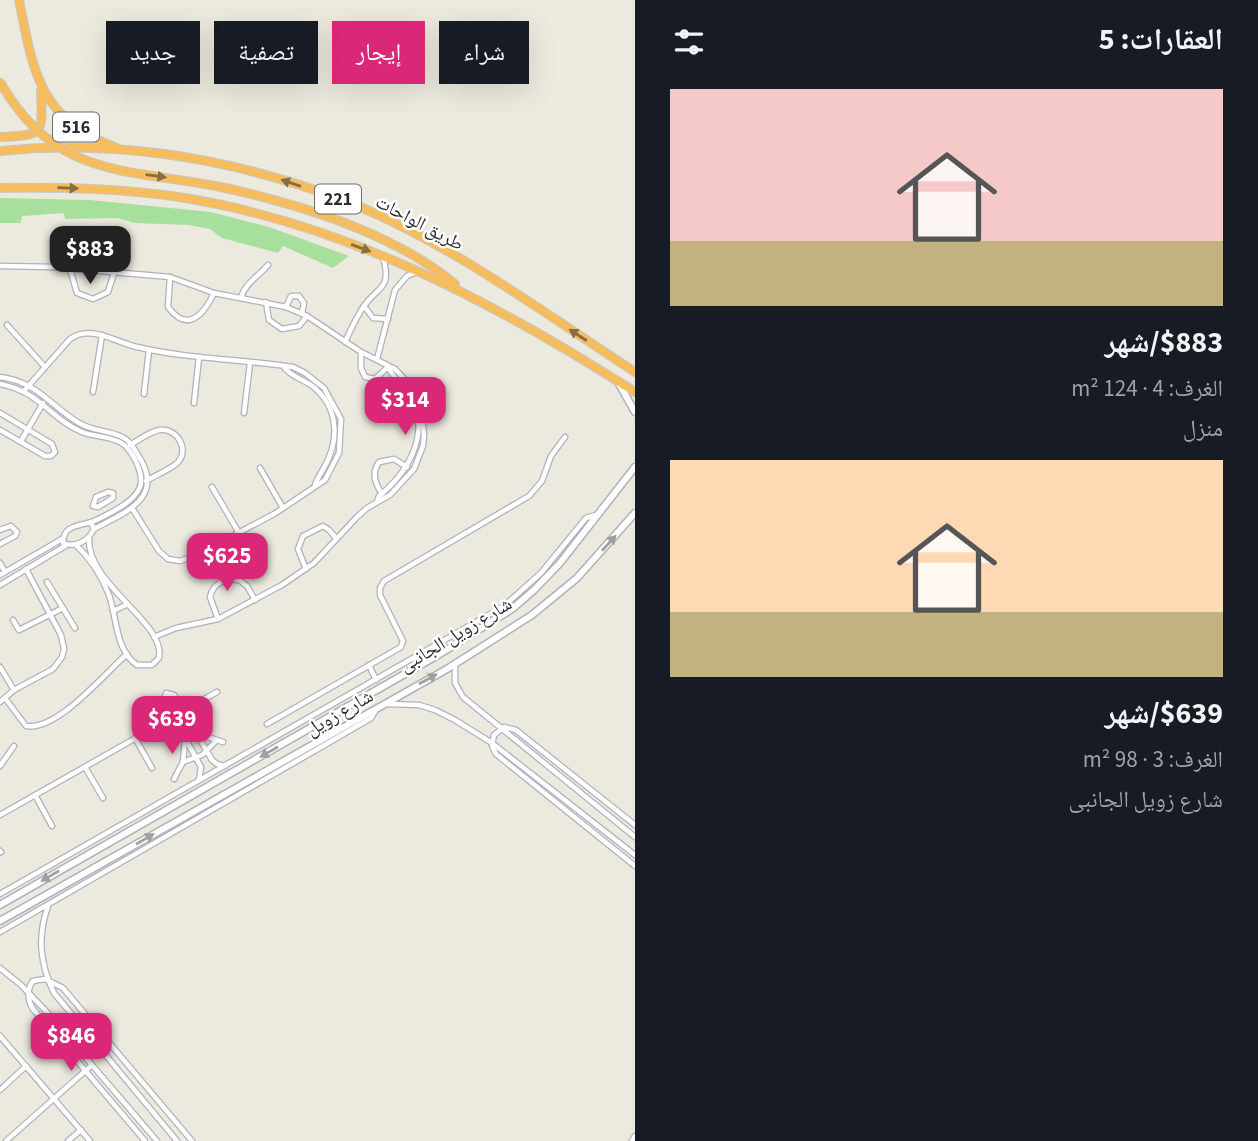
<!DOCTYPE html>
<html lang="ar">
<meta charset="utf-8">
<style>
:root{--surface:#171b24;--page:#242831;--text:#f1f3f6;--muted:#9ea1a6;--accent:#db2777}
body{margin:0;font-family:"Source Sans 3","Noto Naskh Arabic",sans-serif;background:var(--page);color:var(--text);direction:rtl;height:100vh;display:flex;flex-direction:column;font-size:26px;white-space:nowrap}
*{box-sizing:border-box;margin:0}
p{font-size:23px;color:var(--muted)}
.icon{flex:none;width:38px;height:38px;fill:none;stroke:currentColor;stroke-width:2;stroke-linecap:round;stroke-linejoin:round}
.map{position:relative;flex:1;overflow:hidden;direction:ltr}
.panel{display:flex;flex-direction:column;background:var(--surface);width:623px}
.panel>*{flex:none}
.top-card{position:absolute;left:21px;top:21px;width:508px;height:63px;direction:rtl;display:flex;gap:14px}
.price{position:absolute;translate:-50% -60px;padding:0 16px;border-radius:14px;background:var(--accent);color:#fff;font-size:23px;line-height:46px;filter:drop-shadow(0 2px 4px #0008)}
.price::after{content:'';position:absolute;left:50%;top:42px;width:21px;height:16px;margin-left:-10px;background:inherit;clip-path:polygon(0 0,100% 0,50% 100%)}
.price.active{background:#222;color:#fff}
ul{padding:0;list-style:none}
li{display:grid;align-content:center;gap:14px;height:371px;padding:0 35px}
li span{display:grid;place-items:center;height:217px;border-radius:0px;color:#555}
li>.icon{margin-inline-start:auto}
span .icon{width:126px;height:126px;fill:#fffc;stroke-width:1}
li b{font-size:30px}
h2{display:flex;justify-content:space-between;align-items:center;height:84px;padding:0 35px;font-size:30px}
.chip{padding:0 24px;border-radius:0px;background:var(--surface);box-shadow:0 7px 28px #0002;font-size:24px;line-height:63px}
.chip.active{background:var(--accent);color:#fff}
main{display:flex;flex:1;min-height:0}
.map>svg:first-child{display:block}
.green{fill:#a7e09d}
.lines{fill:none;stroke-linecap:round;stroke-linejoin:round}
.street-casing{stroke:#b1b1be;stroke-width:7}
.secondary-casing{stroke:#b1b1be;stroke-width:9}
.highway-casing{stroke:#c8c8c8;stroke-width:10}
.street{stroke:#fff;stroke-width:4.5}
.secondary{stroke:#fff;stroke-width:6}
.highway{stroke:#f6bd5f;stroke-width:8}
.highway-bridge-casing{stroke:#c8c8c8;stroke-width:10;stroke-linecap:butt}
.highway-bridge{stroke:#f6bd5f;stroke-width:8}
.oneway{fill:#866d42}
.oneway2{fill:#a0a0a0}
.labels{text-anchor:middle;stroke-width:5;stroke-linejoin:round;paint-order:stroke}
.shield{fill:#fff;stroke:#6b6b6b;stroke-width:2}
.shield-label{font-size:18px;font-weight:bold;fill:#2b2b2b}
.street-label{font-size:19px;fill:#2b2b2b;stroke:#fff}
</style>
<main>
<section class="panel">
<h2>العقارات: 5<svg class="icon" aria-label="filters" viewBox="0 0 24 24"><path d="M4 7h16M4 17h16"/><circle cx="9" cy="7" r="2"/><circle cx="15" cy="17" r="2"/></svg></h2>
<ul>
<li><span style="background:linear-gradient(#f6c9c9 70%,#c2b280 0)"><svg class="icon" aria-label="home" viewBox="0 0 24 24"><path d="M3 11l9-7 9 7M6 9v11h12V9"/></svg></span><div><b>$883/شهر</b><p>الغرف: 4 · 124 m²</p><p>منزل</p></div></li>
<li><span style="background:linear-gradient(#ffd9b3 70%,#c2b280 0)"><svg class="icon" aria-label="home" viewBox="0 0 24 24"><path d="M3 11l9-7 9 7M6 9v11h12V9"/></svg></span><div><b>$639/شهر</b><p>الغرف: 3 · 98 m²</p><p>شارع زويل الجانبى</p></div></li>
</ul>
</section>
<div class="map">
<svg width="635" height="1141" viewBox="0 0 635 1141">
<rect width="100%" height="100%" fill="#ece9de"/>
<path class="green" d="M0 198 90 200 211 212 269 227 349 256 333 268 283 246 278 253 222 238 210 229 189 225 134 223 118 218 65 219 64 213 22 216 21 223H0Z"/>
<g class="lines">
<g class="street-casing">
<g id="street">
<path d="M0 266 54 267 170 277 214 293 286 307 307 316 361 352 395 369 412 387 420 402 424 434 423 446 414 469 390 495 367 508 357 517 314 563 282 585 218 619 176 628 154 637"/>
<path d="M70 269 77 293 93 299 108 292 114 273"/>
<path d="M170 277 168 307C188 334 204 314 214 293"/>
<path d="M241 298C244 284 259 276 268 265"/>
<path d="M266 302 269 320 282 329 299 326 307 316"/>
<path d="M364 306 373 318 388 319"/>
<path d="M286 307 291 296H299L304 303 302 313"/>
<path d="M7 325 44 366"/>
<path d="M345 342C351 330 356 317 364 306 379 285 392 290 383 257"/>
<path d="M361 352V368L365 377 375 379 388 367"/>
<path d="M377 359 395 290 407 276 417 272"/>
<path d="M284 367C290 376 302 379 311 385 336 404 340 433 328 460 324 469 318 476 315 485"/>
<path d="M0 377C38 382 49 405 79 423 92 431 106 430 120 436 131 440 135 451 141 460 163 500 123 513 94 529"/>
<path d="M0 384C41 392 49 418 82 432 94 437 112 436 123 444 132 451 142 470 141 482 140 500 109 514 94 521 81 526 63 524 63 543 76 548 88 541 94 529L91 523"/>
<path d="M24 391 70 339C90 324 115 342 137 347 188 359 241 359 293 367L305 373 324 388 341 419 339 453 325 480 274 514 195 556 180 561 168 559 159 551 132 508"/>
<path d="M93 392 102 335"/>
<path d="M144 394 149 350"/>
<path d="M194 403 199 357"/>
<path d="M0 413 52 444 55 452 51 456H45L0 430"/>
<path d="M244 413 250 363"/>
<path d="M21 441 43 403"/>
<path d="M130 445C139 440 149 432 159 430 178 427 191 452 176 464 167 471 156 475 146 481"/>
<path d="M260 468 283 508"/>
<path d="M212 487 239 533"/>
<path d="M108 492 113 493V498L98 507 93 506 96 497Z"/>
<path d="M382 494C375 483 371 474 379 462L394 459 407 467"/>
<path d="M377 502 379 496C410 471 432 431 409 393 403 384 392 377 388 367"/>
<path d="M0 530 11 526 17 532 15 536 0 544"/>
<path d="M76 545C90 558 102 577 109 595 117 617 115 650 137 665H152L159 658C167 624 87 584 89 539"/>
<path d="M0 563 5 572"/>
<path d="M306 569 298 549 303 536 323 526 329 530 336 538"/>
<path d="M0 575 62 539"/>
<path d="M47 582 75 628"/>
<path d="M0 585 65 546"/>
<path d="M113 611 126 605"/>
<path d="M218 619 210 597C213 583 225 578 239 580L247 586 255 600"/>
<path d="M13 620 19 630 63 608"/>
<path d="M455 663V683L463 697 635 837"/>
<path d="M369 665 376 680"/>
<path d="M0 667 14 690"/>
<path d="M5 698 26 726C58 731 105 673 127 654"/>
<path d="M0 702 14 690 53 669 62 657 64 649 61 635 26 569"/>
<path d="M387 704 419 705 435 710 455 720 492 743 635 855"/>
<path d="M267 724 401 647 403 641 380 595V588L384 581 529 496 542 481 551 456 565 437"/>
<path d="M198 734 223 742"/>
<path d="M135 738 152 768"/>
<path d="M183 762 202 755 216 741"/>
<path d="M0 766 14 746"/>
<path d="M85 767 103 798"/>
<path d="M174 779 183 762 185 739"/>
<path d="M199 780 201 767 164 700 166 693 174 695 212 760 217 764 225 766"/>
<path d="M35 795 52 826"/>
<path d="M0 815 217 692"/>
<path d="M635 825 516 730 504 727 494 735 492 746 496 754 635 866"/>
<path d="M0 851 1 852"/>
<path d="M0 894 504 606 541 573 586 518 596 515"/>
<path d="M48 906C37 937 40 964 54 993L177 1141"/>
<path d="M0 932 335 739 371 718 377 708"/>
<path d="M0 968 21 985 45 1010 157 1141"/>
<path d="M0 1036 90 1141"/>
<path d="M0 1090 26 1066"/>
<path d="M6 1141 92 1065"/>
<path d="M68 1141 81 1130"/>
<path d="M145 1141 33 1009C28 1001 26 990 33 981L45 979 63 988 192 1141"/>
<path d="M632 1141 635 1136"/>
</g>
</g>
<g class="secondary-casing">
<g id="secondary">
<path d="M618 382 635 412"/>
<path d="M0 905 438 655 512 609 534 590 560 563 635 467"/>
<path d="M0 921 447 669 532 615 577 578 635 513"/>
</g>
</g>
<g class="highway-casing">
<g id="highway">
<path d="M19 0C33 70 39 120 115 147"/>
<path d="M0 137C46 135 42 134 41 90"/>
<path d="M0 151C120 139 236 159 348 202 449 242 544 313 635 372"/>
<path d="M221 187C299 204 393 233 455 284"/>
<path d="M0 188C62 187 124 188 185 198 349 225 497 304 635 392"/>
</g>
</g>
<use href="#street" class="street"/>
<use href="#secondary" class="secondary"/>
<use href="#highway" class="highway"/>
<g class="highway-bridge-casing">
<path id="highway-bridge" d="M0 82C55 179 126 168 221 187"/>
</g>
<use href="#highway-bridge" class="highway-bridge"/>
</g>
<defs><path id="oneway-solid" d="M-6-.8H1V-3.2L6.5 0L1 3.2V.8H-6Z" transform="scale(1.75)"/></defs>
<g class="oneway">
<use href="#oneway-solid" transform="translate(156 176) rotate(7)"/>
<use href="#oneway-solid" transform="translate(291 183) rotate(-161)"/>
<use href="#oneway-solid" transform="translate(68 188) rotate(2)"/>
<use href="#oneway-solid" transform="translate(361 248) rotate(20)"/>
<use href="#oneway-solid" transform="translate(578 335) rotate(-147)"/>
</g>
<g class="oneway2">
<use href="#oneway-solid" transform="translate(609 543) rotate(-48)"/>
<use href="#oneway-solid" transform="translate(428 679) rotate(-29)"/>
<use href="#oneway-solid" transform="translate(269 752) rotate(150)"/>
<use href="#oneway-solid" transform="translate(145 839) rotate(-30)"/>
<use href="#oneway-solid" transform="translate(50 876) rotate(150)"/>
</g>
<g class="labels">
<g class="shield">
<rect x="53" y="112.5" width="46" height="29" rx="5"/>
<rect x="315" y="184.5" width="46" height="29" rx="5"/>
</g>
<g class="shield-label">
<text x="76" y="133">516</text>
<text x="338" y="205">221</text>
</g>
<g class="street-label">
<text transform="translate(420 222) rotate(28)" y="7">طريق الواحات</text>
<text transform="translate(455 634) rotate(-31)" y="7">شارع زويل الجانبى</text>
<text transform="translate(339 712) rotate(-30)" y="7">شارع زويل</text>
</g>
</g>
</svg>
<b class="price active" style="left:90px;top:286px">$883</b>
<b class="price" style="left:405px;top:437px">$314</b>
<b class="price" style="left:227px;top:593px">$625</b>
<b class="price" style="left:172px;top:756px">$639</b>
<b class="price" style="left:71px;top:1073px">$846</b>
<div class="top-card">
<a class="chip">شراء</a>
<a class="chip active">إيجار</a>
<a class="chip">تصفية</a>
<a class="chip">جديد</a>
</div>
</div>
</main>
